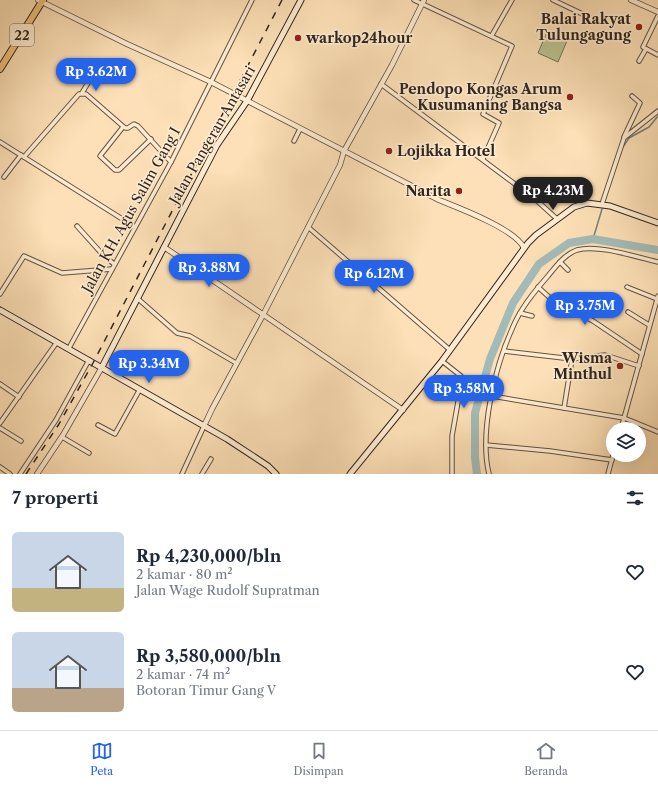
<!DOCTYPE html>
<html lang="id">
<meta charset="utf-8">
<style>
:root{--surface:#fff;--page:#f2f2f3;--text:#1f2937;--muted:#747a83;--line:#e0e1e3;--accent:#2563eb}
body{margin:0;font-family:"Libre Caslon Text",serif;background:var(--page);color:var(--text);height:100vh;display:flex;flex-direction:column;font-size:15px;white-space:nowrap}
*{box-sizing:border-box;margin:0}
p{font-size:13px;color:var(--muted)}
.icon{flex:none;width:22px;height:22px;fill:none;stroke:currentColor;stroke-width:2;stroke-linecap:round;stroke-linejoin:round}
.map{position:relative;height:474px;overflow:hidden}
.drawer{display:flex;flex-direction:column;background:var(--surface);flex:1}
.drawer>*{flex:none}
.buttons{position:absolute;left:606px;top:422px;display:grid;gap:8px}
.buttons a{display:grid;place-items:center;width:40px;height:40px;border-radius:50%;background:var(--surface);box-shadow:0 4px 16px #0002;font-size:20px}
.price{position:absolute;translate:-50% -34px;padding:0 9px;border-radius:14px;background:var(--accent);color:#fff;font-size:13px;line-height:26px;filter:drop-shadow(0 1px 2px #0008)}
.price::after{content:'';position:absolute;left:50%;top:24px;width:12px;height:9px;margin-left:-6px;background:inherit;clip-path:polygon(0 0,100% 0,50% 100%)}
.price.current{background:#222;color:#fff}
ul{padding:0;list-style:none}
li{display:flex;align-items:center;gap:12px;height:100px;padding:0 12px}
li span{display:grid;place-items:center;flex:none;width:112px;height:80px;border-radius:6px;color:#555}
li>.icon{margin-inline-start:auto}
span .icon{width:48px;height:48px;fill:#fffc;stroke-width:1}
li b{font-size:17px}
h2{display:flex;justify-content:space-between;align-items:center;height:48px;padding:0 12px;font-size:17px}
.dock{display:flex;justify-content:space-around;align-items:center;height:56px;border-top:1px solid var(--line);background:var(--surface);font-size:11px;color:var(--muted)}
.dock a{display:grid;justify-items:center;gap:2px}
.dock .current{color:var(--accent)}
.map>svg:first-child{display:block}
.green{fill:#bac392;stroke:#757458}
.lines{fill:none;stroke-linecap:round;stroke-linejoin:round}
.stream{stroke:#757f7a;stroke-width:1.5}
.river{stroke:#a3bbb8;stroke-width:8}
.minor-casing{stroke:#635344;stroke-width:5.5}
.tertiary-casing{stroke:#635344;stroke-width:6}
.secondary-casing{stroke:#30241e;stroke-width:7}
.trunk-casing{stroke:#30241e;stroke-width:8}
.minor{stroke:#feebd0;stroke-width:3.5}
.tertiary{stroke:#feebd0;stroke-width:4.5}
.secondary{stroke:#feebd0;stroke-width:5}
.trunk{stroke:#eec07c;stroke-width:6}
.rail{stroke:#30241e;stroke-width:1.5;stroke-dasharray:7 7;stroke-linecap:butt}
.poi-dot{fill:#8f2418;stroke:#feebd0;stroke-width:1.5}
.labels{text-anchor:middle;stroke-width:3.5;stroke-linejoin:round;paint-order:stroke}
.shield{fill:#feebd0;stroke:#6e6053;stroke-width:1}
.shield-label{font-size:13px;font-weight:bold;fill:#30241e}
.poi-label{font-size:14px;font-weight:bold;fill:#30241e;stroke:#feebd0;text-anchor:end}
.street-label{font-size:14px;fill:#30241e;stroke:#feebd0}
</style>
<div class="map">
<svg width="658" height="474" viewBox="0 0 658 474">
<rect width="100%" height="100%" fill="#fde0b7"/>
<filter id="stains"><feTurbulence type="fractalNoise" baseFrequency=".005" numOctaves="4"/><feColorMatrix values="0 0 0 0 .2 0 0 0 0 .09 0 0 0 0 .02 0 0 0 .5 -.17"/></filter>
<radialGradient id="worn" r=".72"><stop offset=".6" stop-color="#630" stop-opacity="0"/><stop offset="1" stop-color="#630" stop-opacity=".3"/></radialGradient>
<path class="green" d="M547 32 567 41 558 62 538 53Z"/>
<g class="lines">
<g class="stream">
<path d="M621 150 629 138 649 127 658 116"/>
<path d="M593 239 602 209"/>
</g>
<path class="river" d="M477 474 475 458V413L490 359 513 303 539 264 569 243 593 239 658 250"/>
<g class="minor-casing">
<g id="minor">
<path d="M414 0 512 46 483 114 499 123 483 159"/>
<path d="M553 0 591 18"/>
<path d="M658 16 643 47 658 55"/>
<path d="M492 35 512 0"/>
<path d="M639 61 646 49"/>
<path d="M381 84 535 199 557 219"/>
<path d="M82 93 92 76"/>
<path d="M123 127 100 156 115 170H119L151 139"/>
<path d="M624 137 640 103 632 96"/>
<path d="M294 141 300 129"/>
<path d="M0 142 135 227"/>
<path d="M24 157 79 94H86L125 128H128L134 124 138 126 171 162"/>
<path d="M4 177 21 155"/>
<path d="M602 204 624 138 658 111"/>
<path d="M77 226 103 255 114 264"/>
<path d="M308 227 450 350"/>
<path d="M560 262 568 270"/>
<path d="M538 287 549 297 593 321 642 354"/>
<path d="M627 287 657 299"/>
<path d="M0 294 24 256 62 273 112 269"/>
<path d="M137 298 177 333 190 336 236 363"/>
<path d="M628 312 649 325"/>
<path d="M520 313 532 316"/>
<path d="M69 348 171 162 252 0"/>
<path d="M504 351 572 359 605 355 639 366"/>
<path d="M442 361 461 376 462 379 452 436V474"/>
<path d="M0 384 19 397"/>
<path d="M492 396 624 418 658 432"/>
<path d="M564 408 572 359"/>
<path d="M0 423 57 342"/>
<path d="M98 425 115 434 140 389"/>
<path d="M0 428 21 441"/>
<path d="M621 429 658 296"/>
<path d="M62 437 89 453"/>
<path d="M486 445 550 451 612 460"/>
<path d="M0 467 10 474"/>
<path d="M20 474 56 420 89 360"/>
<path d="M182 474 204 426"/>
<path d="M202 474 211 459"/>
<path d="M489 474C479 432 495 367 512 329 520 309 534 292 548 276 556 266 565 254 577 250 598 244 636 257 658 262"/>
<path d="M608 474 613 455"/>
</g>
</g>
<g class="tertiary-casing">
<g id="tertiary">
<path d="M38 0 127 44 211 82 439 200C459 208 515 229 524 248"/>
<path d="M631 0 658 12"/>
<path d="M164 247 403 410"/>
<path d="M204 426 212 409 263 315 340 165 344 151 392 65 424 0"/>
<path d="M37 474 63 435 102 367"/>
</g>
</g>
<g class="secondary-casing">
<g id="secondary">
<path d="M0 310 227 439 268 466 276 474"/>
<path d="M102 367 217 145 247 101 301 0"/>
<path d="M350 474 442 361 528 243 536 235 574 207 587 203 610 206 658 223"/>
</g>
</g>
<g class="trunk-casing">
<path id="trunk" d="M0 69 43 0"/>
</g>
<use href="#minor" class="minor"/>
<use href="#tertiary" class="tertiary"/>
<use href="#secondary" class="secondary"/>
<use href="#trunk" class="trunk"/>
<path class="rail" d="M26 474 59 424 93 363 282 0"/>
</g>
<g class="poi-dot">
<circle cx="639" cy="27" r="4"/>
<circle cx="298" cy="38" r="4"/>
<circle cx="570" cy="97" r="4"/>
<circle cx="389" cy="151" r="4"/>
<circle cx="459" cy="191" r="4"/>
<circle cx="620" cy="366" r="4"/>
</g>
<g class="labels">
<rect class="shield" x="10" y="24" width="24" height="22" rx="3"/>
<g class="shield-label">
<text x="22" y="40">22</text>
</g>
<g class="poi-label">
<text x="631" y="24">Balai Rakyat<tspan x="631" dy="16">Tulungagung</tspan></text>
<text x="306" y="43" text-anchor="start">warkop24hour</text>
<text x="562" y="94">Pendopo Kongas Arum<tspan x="562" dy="16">Kusumaning Bangsa</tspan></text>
<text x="397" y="156" text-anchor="start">Lojikka Hotel</text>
<text x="451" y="196">Narita</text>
<text x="612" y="363">Wisma<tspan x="612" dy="16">Minthul</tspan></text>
</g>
<g class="street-label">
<text transform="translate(212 135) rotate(-60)" y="5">Jalan Pangeran Antasari</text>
<text transform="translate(131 210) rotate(-61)" y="5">Jalan KH. Agus Salim Gang I</text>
</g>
</g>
<rect width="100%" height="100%" filter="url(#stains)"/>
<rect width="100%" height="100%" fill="url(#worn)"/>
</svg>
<div class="buttons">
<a><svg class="icon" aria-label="layers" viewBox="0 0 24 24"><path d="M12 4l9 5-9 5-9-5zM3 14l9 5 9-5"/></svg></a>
</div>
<b class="price" style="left:96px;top:92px">Rp 3.62M</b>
<b class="price current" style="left:553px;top:211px">Rp 4.23M</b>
<b class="price" style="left:209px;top:288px">Rp 3.88M</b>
<b class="price" style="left:374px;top:294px">Rp 6.12M</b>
<b class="price" style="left:585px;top:326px">Rp 3.75M</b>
<b class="price" style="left:149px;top:384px">Rp 3.34M</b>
<b class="price" style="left:464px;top:409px">Rp 3.58M</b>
</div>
<section class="drawer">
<h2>7 properti<svg class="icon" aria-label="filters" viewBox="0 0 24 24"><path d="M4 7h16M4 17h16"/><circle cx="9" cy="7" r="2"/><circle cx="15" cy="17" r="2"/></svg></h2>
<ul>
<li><span style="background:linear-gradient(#c9d6e8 70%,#c2b280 0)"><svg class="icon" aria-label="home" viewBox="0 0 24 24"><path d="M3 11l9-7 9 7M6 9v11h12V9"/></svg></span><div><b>Rp 4,230,000/bln</b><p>2 kamar · 80 m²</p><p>Jalan Wage Rudolf Supratman</p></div><svg class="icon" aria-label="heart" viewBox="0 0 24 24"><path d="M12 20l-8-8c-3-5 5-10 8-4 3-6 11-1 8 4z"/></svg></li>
<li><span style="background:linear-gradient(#c9d6e8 70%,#b9a48a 0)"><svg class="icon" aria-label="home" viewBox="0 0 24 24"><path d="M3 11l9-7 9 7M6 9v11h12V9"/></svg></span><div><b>Rp 3,580,000/bln</b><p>2 kamar · 74 m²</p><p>Botoran Timur Gang V</p></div><svg class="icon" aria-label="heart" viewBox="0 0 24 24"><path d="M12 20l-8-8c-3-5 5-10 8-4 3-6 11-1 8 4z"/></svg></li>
</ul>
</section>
<nav class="dock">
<a class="current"><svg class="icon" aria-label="map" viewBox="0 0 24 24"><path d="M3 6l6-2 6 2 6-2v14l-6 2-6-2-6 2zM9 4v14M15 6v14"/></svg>Peta</a>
<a><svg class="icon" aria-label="saved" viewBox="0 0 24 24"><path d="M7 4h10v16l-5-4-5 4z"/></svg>Disimpan</a>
<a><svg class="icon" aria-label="home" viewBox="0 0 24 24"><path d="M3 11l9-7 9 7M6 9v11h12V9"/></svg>Beranda</a>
</nav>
